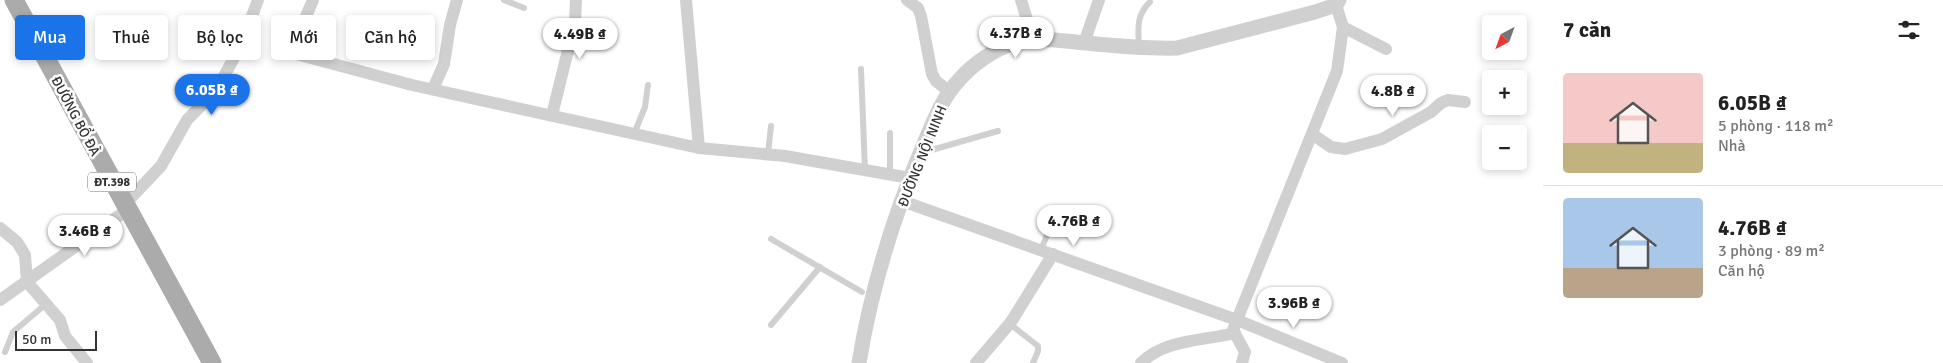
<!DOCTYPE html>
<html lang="vi">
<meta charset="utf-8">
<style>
:root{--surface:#fff;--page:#f6f6f6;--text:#222;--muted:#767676;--line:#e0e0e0;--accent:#1a73e8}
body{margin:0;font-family:Signika,sans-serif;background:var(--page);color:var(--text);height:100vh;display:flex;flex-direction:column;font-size:19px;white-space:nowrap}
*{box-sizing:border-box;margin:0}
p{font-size:16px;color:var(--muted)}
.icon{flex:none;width:28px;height:28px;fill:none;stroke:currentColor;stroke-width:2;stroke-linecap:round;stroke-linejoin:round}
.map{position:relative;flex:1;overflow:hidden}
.sheet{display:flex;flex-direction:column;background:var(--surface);width:400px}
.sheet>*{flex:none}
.hud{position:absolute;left:15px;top:15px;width:475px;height:45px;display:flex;gap:10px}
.needle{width:32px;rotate:221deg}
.fabs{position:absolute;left:1482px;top:15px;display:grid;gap:10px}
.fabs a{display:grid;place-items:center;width:45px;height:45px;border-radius:5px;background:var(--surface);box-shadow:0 2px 8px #0003;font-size:25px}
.scale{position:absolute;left:15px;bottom:12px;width:82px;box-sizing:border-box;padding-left:5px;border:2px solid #333;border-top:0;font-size:14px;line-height:18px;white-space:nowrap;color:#333;-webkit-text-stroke:4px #fff;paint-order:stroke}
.price{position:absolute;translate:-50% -42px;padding:0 11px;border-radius:18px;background:#fff;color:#222;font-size:16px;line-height:32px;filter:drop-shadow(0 1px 2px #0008)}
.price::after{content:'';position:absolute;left:50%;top:30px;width:15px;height:11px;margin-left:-8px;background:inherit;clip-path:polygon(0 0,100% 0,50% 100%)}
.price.on{background:var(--accent);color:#fff}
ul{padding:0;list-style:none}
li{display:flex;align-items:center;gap:15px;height:125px;padding:0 20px}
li+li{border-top:1px solid var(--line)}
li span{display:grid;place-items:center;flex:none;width:140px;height:100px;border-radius:5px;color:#555}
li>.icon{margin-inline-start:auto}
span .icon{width:60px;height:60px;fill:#fffc;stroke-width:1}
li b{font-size:21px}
h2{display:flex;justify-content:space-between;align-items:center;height:60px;padding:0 20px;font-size:21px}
.chip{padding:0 18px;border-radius:5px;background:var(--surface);box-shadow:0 2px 8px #0003;font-size:18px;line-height:45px}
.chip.on{background:var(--accent);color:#fff}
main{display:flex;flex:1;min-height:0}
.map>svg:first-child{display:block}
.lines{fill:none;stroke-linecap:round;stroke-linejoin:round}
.service{stroke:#d0d0d0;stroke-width:6}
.minor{stroke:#d0d0d0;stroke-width:12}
.tertiary{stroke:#d0d0d0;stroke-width:15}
.primary{stroke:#ababab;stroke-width:19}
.labels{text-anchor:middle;stroke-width:5;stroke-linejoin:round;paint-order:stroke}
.shield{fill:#fff;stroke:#707070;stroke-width:1}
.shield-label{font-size:12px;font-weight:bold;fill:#333}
.street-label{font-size:14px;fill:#333;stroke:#fff}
</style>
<main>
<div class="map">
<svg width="1543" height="363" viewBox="0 0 1543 363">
<rect width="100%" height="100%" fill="#fff"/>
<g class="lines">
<g class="service">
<path d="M504 0 524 8"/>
<path d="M1139 47C1138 29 1136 15 1150 2"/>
<path d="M861 69 865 170"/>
<path d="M634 134 645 107 648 85"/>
<path d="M921 153 998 131"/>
<path d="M768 154 771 126"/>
<path d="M890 174V133"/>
<path d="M771 239 862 292"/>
<path d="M1041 250 1053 220"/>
<path d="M1010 324 1038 346V351L1033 363"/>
<path d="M771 325 820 267"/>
<path d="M5 352 13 332 46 304"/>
</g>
<g class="minor">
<path d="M313 0 291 51 296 54 412 85 699 148 785 156 910 178"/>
<path d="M686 0 699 148"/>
<path d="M907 0 918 8 921 16 932 74 936 81 950 92"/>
<path d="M1021 0 1033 39"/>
<path d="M1343 27 1386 49"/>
<path d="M1084 43 1099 0"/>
<path d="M433 89 444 64 450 25 457 0"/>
<path d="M552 115 575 22 576 0"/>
<path d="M1312 134 1331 147 1345 149 1382 139 1431 112 1441 103 1448 100 1465 102"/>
<path d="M902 201 1237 320 1342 363"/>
<path d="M124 205 161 166 187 120 217 89 241 45 258 0"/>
<path d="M0 228 17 242 25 255 27 282 60 320 65 336 87 363"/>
<path d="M0 300 127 210"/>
<path d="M976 363 1011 322 1053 254"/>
<path d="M1141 363C1165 339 1203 341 1235 333"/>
<path d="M1242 363 1245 352 1233 330 1237 320 1337 71 1343 27 1336 5"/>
</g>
<path class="tertiary" d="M859 363C871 289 894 215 923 146 933 123 941 99 959 80 973 64 994 49 1015 43 1039 36 1062 41 1086 43 1116 46 1147 49 1177 48L1315 12 1336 5 1339 0"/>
<path class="primary" d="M14 0 212 363"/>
</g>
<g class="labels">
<rect class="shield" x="88" y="172.5" width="48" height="19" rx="4"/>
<g class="shield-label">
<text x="112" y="186">ĐT.398</text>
</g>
<g class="street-label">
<text transform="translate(76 116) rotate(62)" y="5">ĐƯỜNG BỔ ĐÀ</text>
<text transform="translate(922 156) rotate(-68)" y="5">ĐƯỜNG NỘI NINH</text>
</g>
</g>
</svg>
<div class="fabs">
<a><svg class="needle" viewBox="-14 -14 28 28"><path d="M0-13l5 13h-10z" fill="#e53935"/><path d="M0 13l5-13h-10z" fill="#767676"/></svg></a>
<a>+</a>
<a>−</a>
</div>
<div class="scale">50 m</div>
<b class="price" style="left:1016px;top:59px">4.37B ₫</b>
<b class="price" style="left:580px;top:60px">4.49B ₫</b>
<b class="price on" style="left:212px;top:116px">6.05B ₫</b>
<b class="price" style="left:1393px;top:117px">4.8B ₫</b>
<b class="price" style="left:1074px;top:247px">4.76B ₫</b>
<b class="price" style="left:85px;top:257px">3.46B ₫</b>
<b class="price" style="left:1294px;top:329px">3.96B ₫</b>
<div class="hud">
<a class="chip on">Mua</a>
<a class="chip">Thuê</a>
<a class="chip">Bộ lọc</a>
<a class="chip">Mới</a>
<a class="chip">Căn hộ</a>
</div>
</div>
<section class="sheet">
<h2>7 căn<svg class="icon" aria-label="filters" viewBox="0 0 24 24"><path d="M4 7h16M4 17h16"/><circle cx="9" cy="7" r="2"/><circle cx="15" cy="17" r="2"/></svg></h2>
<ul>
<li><span style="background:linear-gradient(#f6c9c9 70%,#c2b280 0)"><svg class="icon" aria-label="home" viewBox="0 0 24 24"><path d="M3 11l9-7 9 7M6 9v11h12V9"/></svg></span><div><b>6.05B ₫</b><p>5 phòng · 118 m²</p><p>Nhà</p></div></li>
<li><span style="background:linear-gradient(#a9c7e8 70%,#b9a48a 0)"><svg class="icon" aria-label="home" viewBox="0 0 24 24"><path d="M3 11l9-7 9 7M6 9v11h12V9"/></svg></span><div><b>4.76B ₫</b><p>3 phòng · 89 m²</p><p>Căn hộ</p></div></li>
</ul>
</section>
</main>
